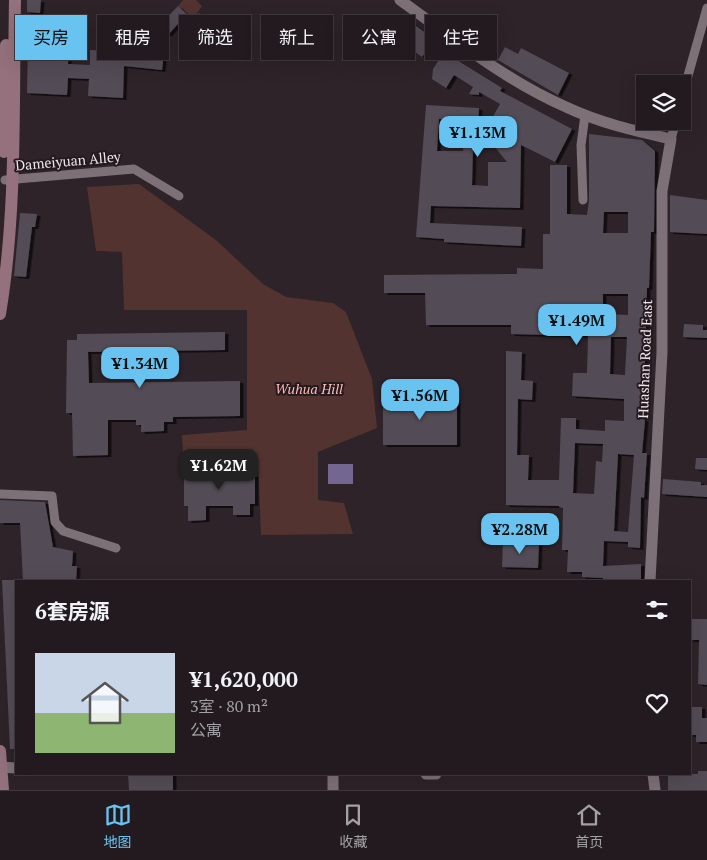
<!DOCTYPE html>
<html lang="zh">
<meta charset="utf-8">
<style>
:root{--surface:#221a1f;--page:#2e272c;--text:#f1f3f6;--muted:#a2a1a4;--line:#3f383d;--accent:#69c3f1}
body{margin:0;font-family:"PT Serif","Noto Sans SC",serif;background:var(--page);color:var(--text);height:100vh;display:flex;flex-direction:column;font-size:19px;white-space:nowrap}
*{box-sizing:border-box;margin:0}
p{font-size:16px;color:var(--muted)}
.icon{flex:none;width:28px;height:28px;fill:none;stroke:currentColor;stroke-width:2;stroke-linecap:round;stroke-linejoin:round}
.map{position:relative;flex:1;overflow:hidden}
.panel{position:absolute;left:15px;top:580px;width:676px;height:195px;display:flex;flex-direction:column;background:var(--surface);border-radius:0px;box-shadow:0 5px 20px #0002,0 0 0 1px var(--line)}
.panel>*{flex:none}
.banner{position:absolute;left:15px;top:15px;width:678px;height:45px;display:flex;gap:10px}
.controls{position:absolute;left:636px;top:75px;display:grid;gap:10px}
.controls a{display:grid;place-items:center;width:55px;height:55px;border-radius:0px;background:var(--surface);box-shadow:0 5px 20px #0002,0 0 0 1px var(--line);font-size:25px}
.price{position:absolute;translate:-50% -42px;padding:0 11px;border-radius:10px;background:var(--accent);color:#111;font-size:16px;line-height:32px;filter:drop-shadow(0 1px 2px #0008)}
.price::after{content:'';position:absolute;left:50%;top:30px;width:15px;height:11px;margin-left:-8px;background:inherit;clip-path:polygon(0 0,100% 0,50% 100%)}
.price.selected{background:#222;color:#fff}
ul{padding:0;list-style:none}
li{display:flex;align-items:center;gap:15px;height:125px;padding:0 20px}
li+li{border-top:1px solid var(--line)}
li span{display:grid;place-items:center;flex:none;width:140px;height:100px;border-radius:0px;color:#555}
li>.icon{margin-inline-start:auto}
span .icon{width:60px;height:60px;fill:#fffc;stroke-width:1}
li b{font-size:21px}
h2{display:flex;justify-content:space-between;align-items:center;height:60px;padding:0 20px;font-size:21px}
.tag{padding:0 18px;border-radius:0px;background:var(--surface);box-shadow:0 5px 20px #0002,0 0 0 1px var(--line);font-size:18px;line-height:45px}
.tag.selected{background:var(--accent);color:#111}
.dock{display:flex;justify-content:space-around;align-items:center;height:70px;border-top:1px solid var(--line);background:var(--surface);font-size:14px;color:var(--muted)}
.dock a{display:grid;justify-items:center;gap:2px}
.dock .selected{color:var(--accent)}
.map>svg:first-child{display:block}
.green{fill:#52332f}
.water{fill:#736690}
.building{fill:#534b55;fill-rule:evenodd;filter:url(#shadow)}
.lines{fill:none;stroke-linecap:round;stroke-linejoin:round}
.minor{stroke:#7d7077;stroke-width:9}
.tertiary{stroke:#7d7077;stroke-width:11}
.secondary{stroke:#94717c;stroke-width:12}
.labels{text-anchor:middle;stroke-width:4;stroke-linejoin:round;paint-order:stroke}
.street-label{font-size:14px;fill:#ede6ea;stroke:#23191f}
.park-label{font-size:14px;font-style:italic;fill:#fdbcb4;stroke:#23191f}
</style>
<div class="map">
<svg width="707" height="790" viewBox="0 0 707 790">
<defs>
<filter id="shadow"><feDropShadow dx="3.5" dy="2" stdDeviation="0" flood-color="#0009"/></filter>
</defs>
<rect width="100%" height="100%" fill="#2d2329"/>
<g class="green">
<path d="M183 0H196L202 6 193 20 178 6Z"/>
<path d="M139 184 216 240 263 284 286 297 333 303 346 312 372 379 377 428 318 452V500L344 503 353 534 261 535 258 457 183 455 182 435 247 430V310H124L122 252 96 251 87 187Z"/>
</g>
<rect class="water" x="328" y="464" width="25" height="20"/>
<g class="building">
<path d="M27 0H41L40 13 27 12Z"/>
<path d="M178 6 193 20 199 13 210 20 207 24 215 31 206 45 178 24 168 35 159 26Z"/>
<path d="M404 17 435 40 422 57 382 27 389 18Z"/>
<path d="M142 34 166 37 162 70 124 66 123 98 88 96 89 79 68 78 67 95 27 93 28 45 69 47 68 64 90 65V50L133 52 134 43 141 44Z"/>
<path d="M505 47 518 54 521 48 569 73 558 95 498 60Z"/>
<path d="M444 52 502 88 500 91 572 129 555 162 521 145 520 208 431 206 430 223 522 227 521 246 444 242V239L416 237 426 105 479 108 477 150 473 149 472 185 488 186V162H507L494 146 513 132 491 120 500 104 479 92V95L469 94 473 87 454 75 446 88 432 79 433 69ZM439 119 464 120 463 151H437Z"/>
<path d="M589 134 642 140 655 151 654 232H651L649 288H647L643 419 645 420 642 453H647L644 498 641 497 640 548 628 547V542L604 541 603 566 641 564V581H603V578L582 577V572H567L568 550H562L563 508 559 507V506L506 505V351L522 352 521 380 533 381 532 400 518 399 517 455H529L528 480H559L561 418H576V429L605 431V420L624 421V399L572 396 573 373H587L588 336 511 334V325H426L425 293H384V275L517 274V268L543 269V234H550V165H567V214L587 215 589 200ZM604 212H628V233H603ZM603 294H628V315L603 314ZM611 337H627L625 375 610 374ZM575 443 603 444 602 462 596 461 594 494 573 493ZM618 454 634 455 628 532 614 531Z"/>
<path d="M670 195 707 200V234L670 232Z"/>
<path d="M20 213 37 214 35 227H32L26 277 14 276Z"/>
<path d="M684 324 703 325V330H707V338L683 337Z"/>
<path d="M225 332V350L88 352 89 383 240 381V416L173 417V422H164V431L141 432V425H136V420H108V455L73 456 72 413H66L67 340H77V334Z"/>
<path d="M383 397 457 398V445H383Z"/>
<path d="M696 458H707V470L695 469Z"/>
<path d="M188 463H204V478H232L231 464H252V475H255V504H250V515H233V506H206V520L188 521V506H184V477H188Z"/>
<path d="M663 479 701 482V485H707V497L662 494Z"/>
<path d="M0 500 45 502 53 547 73 551 72 566H77L76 581H23L20 523H0Z"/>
<path d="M503 541 539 542 538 568 502 567Z"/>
<path d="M2 580H16V749H10Z"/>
<path d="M690 619H707V685L698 684 699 640H690Z"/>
<path d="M690 707H702V718H707V742H696V735H690Z"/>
<path d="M698 771H707V790H668V774H698Z"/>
<path d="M128 774H173V790H129Z"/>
</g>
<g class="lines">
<g class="minor">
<path d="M682 97 707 8"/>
<path d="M671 139 676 121"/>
<path d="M5 180 134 169 179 196"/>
<path d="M583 200 581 145 585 115"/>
<path d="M0 494 52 496 55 522 63 531 116 548"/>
</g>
<g class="tertiary">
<path d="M400 0C453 38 506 81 566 107 600 123 635 131 671 139L662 191V352L650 581"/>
<path d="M0 767 16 768"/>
<path d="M333 774V790"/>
<path d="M426 774H436"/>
<path d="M653 774 655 790"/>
</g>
<g class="secondary">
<path d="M4 152 6 45"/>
<path d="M0 314C17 211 13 105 15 0"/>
<path d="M0 751 3 790"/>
</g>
</g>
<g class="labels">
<g class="street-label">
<text transform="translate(68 161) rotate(-5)" y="5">Dameiyuan Alley</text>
<text transform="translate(645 359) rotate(-88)" y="5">Huashan Road East</text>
</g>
<g class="park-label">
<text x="309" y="394">Wuhua Hill</text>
</g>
</g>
</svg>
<div class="controls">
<a><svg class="icon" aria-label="layers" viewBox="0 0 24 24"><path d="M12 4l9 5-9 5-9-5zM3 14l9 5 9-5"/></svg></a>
</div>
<b class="price" style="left:478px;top:158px">¥1.13M</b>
<b class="price" style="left:577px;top:346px">¥1.49M</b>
<b class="price" style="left:140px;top:389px">¥1.34M</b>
<b class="price" style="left:420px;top:421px">¥1.56M</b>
<b class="price selected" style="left:219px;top:491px">¥1.62M</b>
<b class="price" style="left:520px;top:555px">¥2.28M</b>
<div class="banner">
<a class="tag selected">买房</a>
<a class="tag">租房</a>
<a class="tag">筛选</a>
<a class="tag">新上</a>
<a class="tag">公寓</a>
<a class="tag">住宅</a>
</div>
<section class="panel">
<h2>6套房源<svg class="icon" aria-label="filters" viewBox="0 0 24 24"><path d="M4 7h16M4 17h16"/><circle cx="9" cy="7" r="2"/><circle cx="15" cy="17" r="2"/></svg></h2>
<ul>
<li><span style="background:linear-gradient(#c9d6e8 60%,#8fb573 0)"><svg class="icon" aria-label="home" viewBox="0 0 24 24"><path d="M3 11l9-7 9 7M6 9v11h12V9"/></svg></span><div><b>¥1,620,000</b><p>3室 · 80 m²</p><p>公寓</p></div><svg class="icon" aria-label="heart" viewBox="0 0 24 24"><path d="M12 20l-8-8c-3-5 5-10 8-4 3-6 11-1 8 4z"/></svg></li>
</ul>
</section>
</div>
<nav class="dock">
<a class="selected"><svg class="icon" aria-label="map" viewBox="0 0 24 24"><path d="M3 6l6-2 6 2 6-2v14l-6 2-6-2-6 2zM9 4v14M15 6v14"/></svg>地图</a>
<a><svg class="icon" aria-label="saved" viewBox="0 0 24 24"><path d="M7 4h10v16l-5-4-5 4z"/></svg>收藏</a>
<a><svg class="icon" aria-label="home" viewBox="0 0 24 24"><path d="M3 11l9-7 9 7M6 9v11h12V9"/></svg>首页</a>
</nav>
